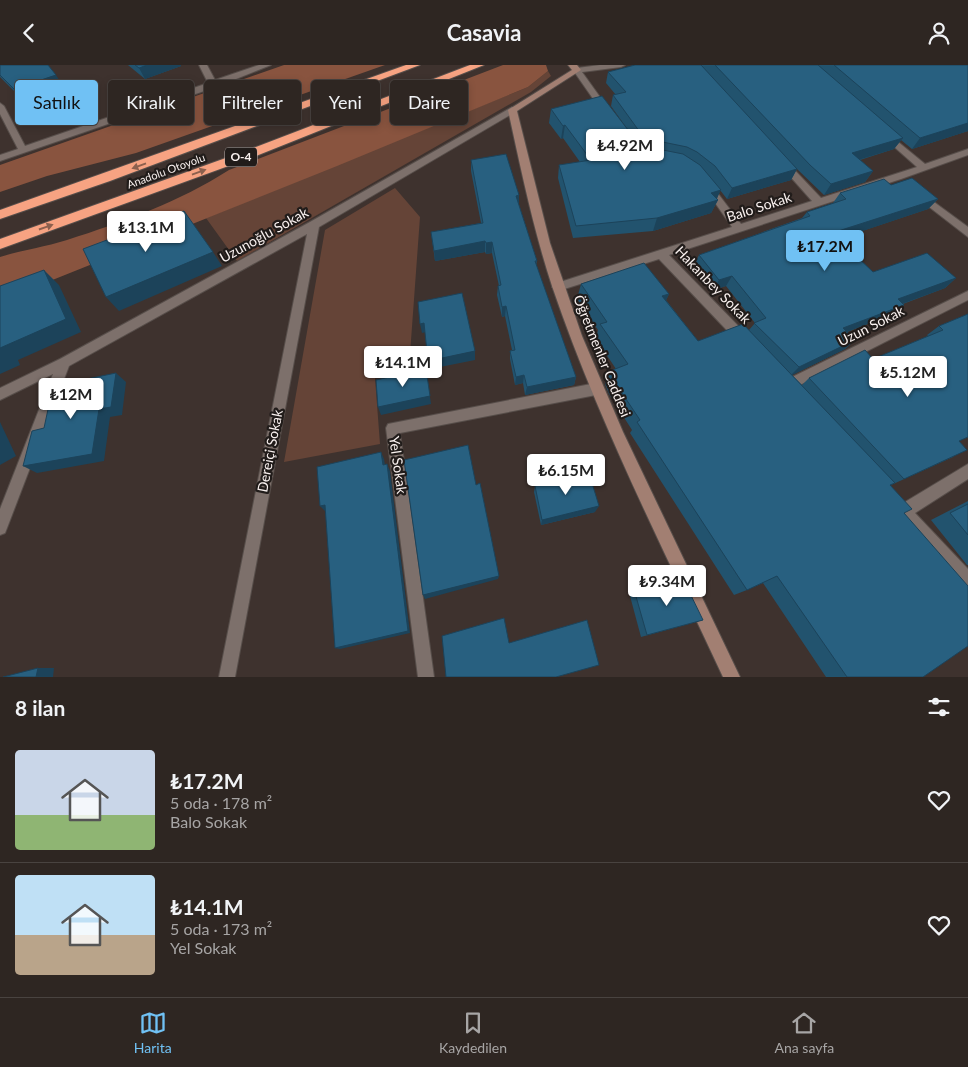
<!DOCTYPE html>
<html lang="tr">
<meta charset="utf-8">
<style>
:root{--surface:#2e2622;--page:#3a322f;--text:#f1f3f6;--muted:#a7a5a5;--line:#494340;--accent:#70c1f4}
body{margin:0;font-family:Lato,sans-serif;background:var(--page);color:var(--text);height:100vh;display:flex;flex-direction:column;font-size:19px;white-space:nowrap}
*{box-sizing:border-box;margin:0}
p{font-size:16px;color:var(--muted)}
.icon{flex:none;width:28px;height:28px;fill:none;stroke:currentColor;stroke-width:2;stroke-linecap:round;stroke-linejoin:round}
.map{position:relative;height:612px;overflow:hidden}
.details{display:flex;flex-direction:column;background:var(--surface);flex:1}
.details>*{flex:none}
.guide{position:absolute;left:15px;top:15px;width:500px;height:45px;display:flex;gap:10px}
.price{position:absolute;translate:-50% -42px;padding:0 11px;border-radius:5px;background:#fff;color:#222;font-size:16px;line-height:32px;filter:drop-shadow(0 1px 2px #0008)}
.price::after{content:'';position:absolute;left:50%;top:30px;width:15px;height:11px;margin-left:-8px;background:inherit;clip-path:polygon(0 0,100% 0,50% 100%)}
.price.active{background:var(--accent);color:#111}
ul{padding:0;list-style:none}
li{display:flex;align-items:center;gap:15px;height:125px;padding:0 15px}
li+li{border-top:1px solid var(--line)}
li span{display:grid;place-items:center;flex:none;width:140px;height:100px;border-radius:5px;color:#555}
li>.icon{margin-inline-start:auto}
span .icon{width:60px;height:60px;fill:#fffc;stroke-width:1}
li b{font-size:21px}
h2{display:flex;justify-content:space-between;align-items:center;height:60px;padding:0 15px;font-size:21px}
.chip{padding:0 18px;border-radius:5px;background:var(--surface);box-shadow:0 2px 8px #0003,0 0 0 1px var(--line);font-size:18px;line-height:45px}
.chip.active{background:var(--accent);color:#111}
header{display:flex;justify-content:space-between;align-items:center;height:65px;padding:0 15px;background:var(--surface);font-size:22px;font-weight:700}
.menu{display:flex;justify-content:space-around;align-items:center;height:70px;border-top:1px solid var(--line);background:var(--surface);font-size:14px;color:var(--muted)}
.menu a{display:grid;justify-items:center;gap:2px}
.menu .active{color:var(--accent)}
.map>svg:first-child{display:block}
.green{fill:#654437}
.forest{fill:#89543f}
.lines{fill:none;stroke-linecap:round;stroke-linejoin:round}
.street-casing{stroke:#574e4a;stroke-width:2}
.secondary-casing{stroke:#574e4a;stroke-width:2}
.highway-casing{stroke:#574e4a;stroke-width:2}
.street{fill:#7d706b;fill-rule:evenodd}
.secondary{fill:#a27f72;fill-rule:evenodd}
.highway{fill:#f7a382;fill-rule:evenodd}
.wall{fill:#22536e}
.shaded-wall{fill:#1c435a}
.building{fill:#286080;stroke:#1c435a}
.oneway{fill:#8c604e}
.labels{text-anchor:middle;stroke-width:4.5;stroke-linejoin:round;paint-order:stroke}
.far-street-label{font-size:11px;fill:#f9f1ef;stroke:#211c1a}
.shield{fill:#211c1a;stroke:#b8b1af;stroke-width:1}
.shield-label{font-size:12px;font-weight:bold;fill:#f9f1ef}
.street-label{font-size:14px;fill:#f9f1ef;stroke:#211c1a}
</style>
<header><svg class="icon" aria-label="back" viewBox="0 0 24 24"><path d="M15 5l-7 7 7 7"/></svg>Casavia<svg class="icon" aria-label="person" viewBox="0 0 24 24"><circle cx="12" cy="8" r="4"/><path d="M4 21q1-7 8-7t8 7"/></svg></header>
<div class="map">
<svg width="968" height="612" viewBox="0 0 968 612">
<rect width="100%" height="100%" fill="#3e322e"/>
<g class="green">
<path d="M548 6 551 11 531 27 237 196 206 153 528 22Z"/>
<path d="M395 123 420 152 409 303 375 313 380 379 284 397 325 165Z"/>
</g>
<g class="forest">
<path d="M284 0H385L136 88 47 111 0 127V100Z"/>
<path d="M503 0H546L548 6 528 22 337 101 0 236V192C22 185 45 182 67 175 123 157 179 137 229 105Z"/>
</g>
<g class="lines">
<g class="street-casing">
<g id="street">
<path d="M199 0H207L215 15 259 0H271L216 22 0 96V90L18 84 0 49V38L4 41 25 81 208 18Z"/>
<path d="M600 0H625L621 2 582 7 610 46 606 49 603 48 573 5 577 3Z"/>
<path d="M512 42 516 45 515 47 319 162 235 612H219L307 169 69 301 7 463 5 468 0 470V444L53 309 0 335V323L60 294 310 157Z"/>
<path d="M886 67 925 99 968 84V90L901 114 669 190 748 271 750 275 748 279H740L659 194 558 226 552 222 554 219 732 162 704 122V118H710L741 159 812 136 780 100V96H786L821 133 917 102 883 72 881 70Z"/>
<path d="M919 126 968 162V172L915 131 914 129Z"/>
<path d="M968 226V235L792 324 788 326 784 324 782 320 784 316Z"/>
<path d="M596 318 601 320 602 324 601 328 596 330 400 368 434 612H418L386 363 388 359Z"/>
<path d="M968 399V414L915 448 968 504V523L963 520 889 441 887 436 889 431 894 429 905 437Z"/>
</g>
</g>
<g class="secondary-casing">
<path id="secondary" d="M568 0H577L581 5 517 46 550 178 582 271 623 367 740 612H723C663 483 598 356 552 221 533 163 521 104 508 45L572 5Z"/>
</g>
<g class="highway-casing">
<g id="highway">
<path d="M406 0H420L110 116 0 154V145Z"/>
<path d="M470 0H484L256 91 0 184V174L248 85Z"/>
</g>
</g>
<use href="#street" class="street"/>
<use href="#secondary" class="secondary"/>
<use href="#highway" class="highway"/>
</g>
<g class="wall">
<path d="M0 0 63 21 23 35 0 12Z"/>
<path d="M128 0H181V1L145 14Z"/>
<path d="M635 0H968V66L912 84 901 75 894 84 860 95 873 106 865 117 824 130 797 104 791 115 727 134 720 125 717 134 718 135 711 148 653 166 573 173 558 113 559 100 580 97 563 73 561 74 549 58 551 44 633 72 611 41 613 30H616L606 18 608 7Z"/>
<path d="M471 95 519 130V140L537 196 536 200 576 312 574 320 525 330 523 318 515 320 510 294V286L512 285 505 251 502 252 497 230 498 221H499L492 188 486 189 485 187 435 196 431 167 481 158 471 106Z"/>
<path d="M891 120 938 134 928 144 838 174 873 207 956 213 945 223 903 239 893 249 847 267 855 275 845 284 792 310 802 320 809 313 873 294 928 271 927 270 939 261 968 249 960 377 953 392 891 420 904 448 923 612H826L763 518 747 525 734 530 630 368 632 365 609 329 605 319 610 306 616 304 596 274 598 265 577 234 581 219 669 229 666 235 698 276 749 265 755 258 726 221 713 225 694 200 699 190 802 153 807 147 833 138 840 128Z"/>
<path d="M535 421 595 447 541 460 534 427Z"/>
<path d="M968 436V500H967L931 455Z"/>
<path d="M635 528 703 555 641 572 630 531Z"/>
</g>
<g class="shaded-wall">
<path d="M147 0H181V1L145 14 139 3Z"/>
<path d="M56 10 63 21 23 35 14 24Z"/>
<path d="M968 58V66L912 84 920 73Z"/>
<path d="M565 60 563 73 561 74 563 61Z"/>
<path d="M903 73 894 84 845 99 852 88Z"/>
<path d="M797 104 791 115 727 134 732 123Z"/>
<path d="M873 106 865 117 824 130 831 119Z"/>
<path d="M721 125 716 135H718L711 148 653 166 657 153 711 128Z"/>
<path d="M519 130V140L516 131Z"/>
<path d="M938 134 928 144 824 179 832 168Z"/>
<path d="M485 176V187L435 196 434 186Z"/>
<path d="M492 177V188L486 189V178Z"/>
<path d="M213 187 222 201 119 246 106 232Z"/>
<path d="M44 205 59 220 81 267 18 295 20 300 0 309V283Z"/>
<path d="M732 211 726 221 713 225 719 215Z"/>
<path d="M956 213 945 223 888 244 898 234Z"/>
<path d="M669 229 662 244V231Z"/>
<path d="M904 240 893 249 834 272 843 263Z"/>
<path d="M506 241 505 251 502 252V242Z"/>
<path d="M424 258 426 267 422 268 420 259Z"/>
<path d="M855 275 845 284 790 311 799 302Z"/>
<path d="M475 286V295L430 304 428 296Z"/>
<path d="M426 304 431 339 381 350 378 342Z"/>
<path d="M116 308 126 317 122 350 110 352 104 396 37 408 23 401Z"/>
<path d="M524 310 523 318 515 320 516 312Z"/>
<path d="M576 312 574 320 525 330 527 322Z"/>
<path d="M0 357 16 391 0 400Z"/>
<path d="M381 387 384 394 386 406 383 400Z"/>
<path d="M387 399 390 406 410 568 340 584 335 583Z"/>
<path d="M325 440 330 445 325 446 320 441Z"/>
<path d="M599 441 595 447 541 460 542 455Z"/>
<path d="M499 511 498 514 425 534 423 530Z"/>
<path d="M38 603H54L53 612H36Z"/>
</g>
<g class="building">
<path d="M0 0H48L56 10 14 24 0 10Z"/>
<path d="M135 0H147L139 3Z"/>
<path d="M635 0H701L797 104 732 123 715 101 697 87 687 82 653 75 642 70 613 30 626 27 608 7Z"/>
<path d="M715 0H818L903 73 852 88 873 106 831 119 810 100Z"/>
<path d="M834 0H968V58L920 73Z"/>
<path d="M602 31 635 74 653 83 683 89 700 100 721 125 711 128 718 135 657 153 576 161 559 100 591 95 565 60 563 61 551 44Z"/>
<path d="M506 89 519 130 516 131 537 196H535L576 312 527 322 524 310 516 312 510 286 515 285 506 241 502 242 498 221 501 220 492 177 486 178 485 176 434 186 431 167 483 158 471 95Z"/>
<path d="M912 113 938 134 832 168 873 207 927 188 956 213 898 234 904 240 843 263 855 275 799 302 754 258 766 253 732 211 719 215 699 190 810 151 807 147 846 134 840 128 884 114 891 120Z"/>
<path d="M184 146 213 187 106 232 83 184Z"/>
<path d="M644 198 669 229 662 231 698 276 743 259 895 418 890 420 912 444 904 448 968 521V581L923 612H847L777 511 747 525 637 357 640 355 614 316 610 306 628 299 600 259 607 257 581 219Z"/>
<path d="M44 205 66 254 0 283V221Z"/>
<path d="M462 228 475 286 428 296 424 258 420 259 418 237Z"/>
<path d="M968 249V372L959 376 967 385 904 414 809 313 865 285 873 294 943 265 939 261Z"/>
<path d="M426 304 430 331 378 342 376 315Z"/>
<path d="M116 308 111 342 99 344 92 389 23 401 32 366 44 363 53 321Z"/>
<path d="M468 380 476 420 480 418 499 511 423 530 404 395Z"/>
<path d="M381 387 383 400 387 399 408 566 335 583 325 440 320 441 317 402Z"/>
<path d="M589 408 599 441 542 455 535 421Z"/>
<path d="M968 439V470L950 448Z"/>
<path d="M683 514 703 555 647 570 635 528Z"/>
<path d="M504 553 509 578 587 555 599 600 556 612H446L442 571Z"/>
<path d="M38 603 36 612H3Z"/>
</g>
<defs><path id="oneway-solid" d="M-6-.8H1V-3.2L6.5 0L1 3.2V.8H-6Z" transform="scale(1.25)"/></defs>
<g class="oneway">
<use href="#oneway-solid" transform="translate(139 101) rotate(160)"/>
<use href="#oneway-solid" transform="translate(199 107) rotate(-20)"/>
<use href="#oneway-solid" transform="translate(46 162) rotate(-19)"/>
</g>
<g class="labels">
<g class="far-street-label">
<text transform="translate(166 106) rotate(-20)" y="4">Anadolu Otoyolu</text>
</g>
<rect class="shield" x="225" y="82.5" width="32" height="19" rx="4"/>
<g class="shield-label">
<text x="241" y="96">O-4</text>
</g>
<g class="street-label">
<text transform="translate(759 142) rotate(-18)" y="5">Balo Sokak</text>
<text transform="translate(264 170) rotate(-29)" y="5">Uzunoğlu Sokak</text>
<text transform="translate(713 220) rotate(46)" y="5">Hakanbey Sokak</text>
<text transform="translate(871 261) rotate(-27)" y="5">Uzun Sokak</text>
<text transform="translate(602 291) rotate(68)" y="5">Öğretmenler Caddesi</text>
<text transform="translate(270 386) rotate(-79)" y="5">Dereiçi Sokak</text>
<text transform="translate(398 400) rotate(82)" y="5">Yel Sokak</text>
</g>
</g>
</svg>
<b class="price" style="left:625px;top:106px">₺4.92M</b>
<b class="price" style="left:146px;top:188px">₺13.1M</b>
<b class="price active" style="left:825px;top:207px">₺17.2M</b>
<b class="price" style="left:403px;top:323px">₺14.1M</b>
<b class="price" style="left:908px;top:333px">₺5.12M</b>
<b class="price" style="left:71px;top:355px">₺12M</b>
<b class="price" style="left:566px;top:431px">₺6.15M</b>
<b class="price" style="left:667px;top:542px">₺9.34M</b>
<div class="guide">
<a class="chip active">Satılık</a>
<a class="chip">Kiralık</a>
<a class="chip">Filtreler</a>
<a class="chip">Yeni</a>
<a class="chip">Daire</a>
</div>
</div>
<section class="details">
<h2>8 ilan<svg class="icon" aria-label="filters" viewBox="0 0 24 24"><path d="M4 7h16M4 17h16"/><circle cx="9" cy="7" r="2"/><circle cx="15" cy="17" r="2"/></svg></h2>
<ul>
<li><span style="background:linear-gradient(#c9d6e8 65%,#8fb573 0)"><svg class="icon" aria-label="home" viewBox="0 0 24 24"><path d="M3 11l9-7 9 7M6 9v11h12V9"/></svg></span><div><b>₺17.2M</b><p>5 oda · 178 m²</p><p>Balo Sokak</p></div><svg class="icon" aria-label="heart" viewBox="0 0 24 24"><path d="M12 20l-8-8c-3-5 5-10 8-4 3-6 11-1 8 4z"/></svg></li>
<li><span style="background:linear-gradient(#bfe0f5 60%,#b9a48a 0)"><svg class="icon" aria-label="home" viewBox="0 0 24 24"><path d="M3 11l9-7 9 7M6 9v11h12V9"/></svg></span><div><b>₺14.1M</b><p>5 oda · 173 m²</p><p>Yel Sokak</p></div><svg class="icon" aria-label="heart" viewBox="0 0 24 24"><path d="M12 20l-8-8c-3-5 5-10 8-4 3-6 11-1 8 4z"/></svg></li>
</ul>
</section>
<nav class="menu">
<a class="active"><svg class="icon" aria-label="map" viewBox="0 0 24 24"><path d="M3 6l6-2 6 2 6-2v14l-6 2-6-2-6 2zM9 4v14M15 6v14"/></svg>Harita</a>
<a><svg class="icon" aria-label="saved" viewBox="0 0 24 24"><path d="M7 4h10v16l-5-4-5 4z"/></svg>Kaydedilen</a>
<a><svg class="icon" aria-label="home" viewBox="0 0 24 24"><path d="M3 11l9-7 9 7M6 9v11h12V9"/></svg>Ana sayfa</a>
</nav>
